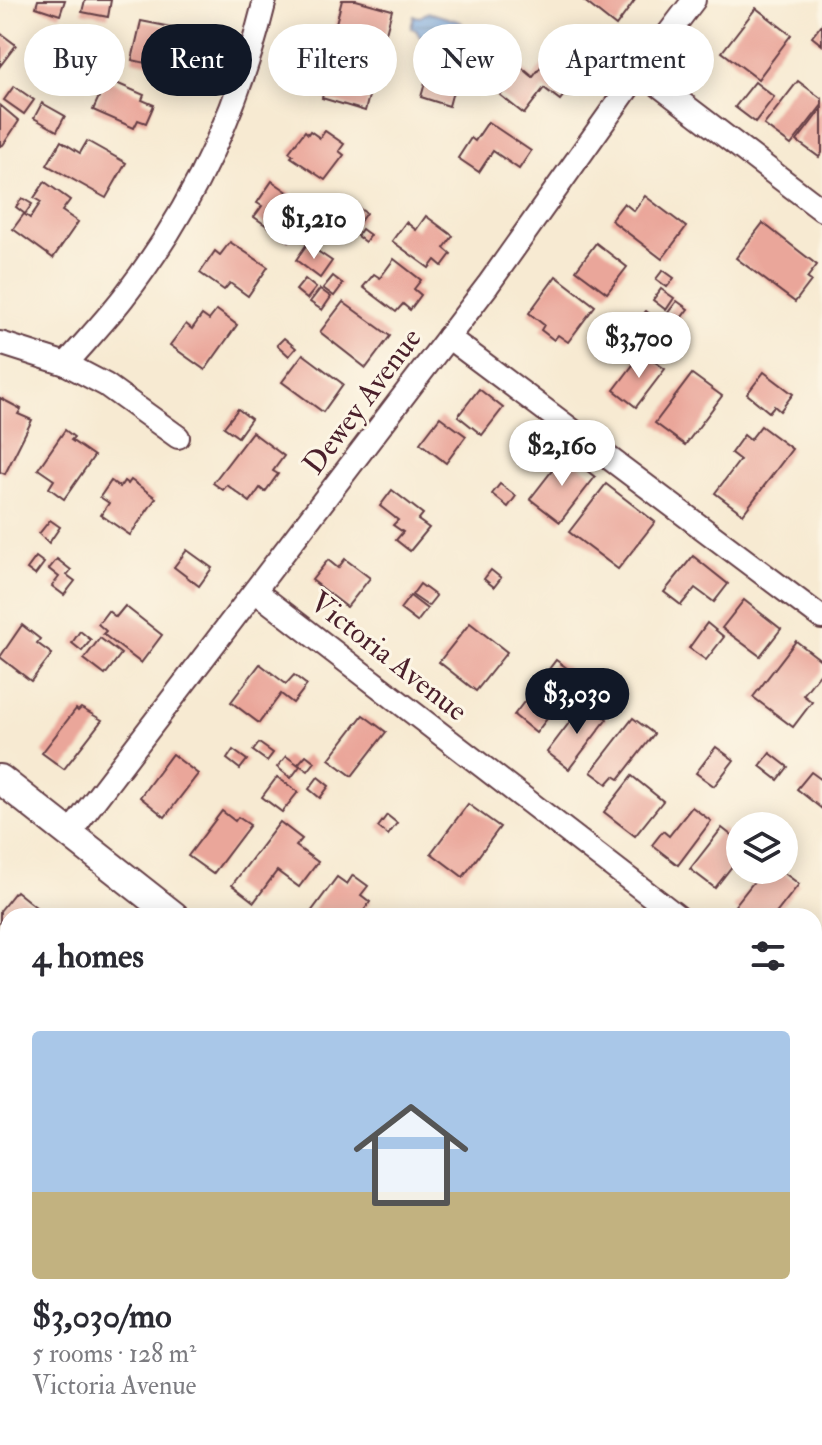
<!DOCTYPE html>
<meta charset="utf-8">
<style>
:root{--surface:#fff;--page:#f2f2f3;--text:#2b2b33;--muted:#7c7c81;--accent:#111827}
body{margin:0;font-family:"IM FELL Double Pica",serif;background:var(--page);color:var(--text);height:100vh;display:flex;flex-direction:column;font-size:30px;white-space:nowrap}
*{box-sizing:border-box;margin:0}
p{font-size:26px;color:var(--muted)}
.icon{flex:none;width:44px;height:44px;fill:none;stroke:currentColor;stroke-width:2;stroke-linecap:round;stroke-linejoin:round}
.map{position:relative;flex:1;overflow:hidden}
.drawer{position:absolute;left:0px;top:908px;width:822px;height:538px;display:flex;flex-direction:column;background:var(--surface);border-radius:24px 24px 0 0;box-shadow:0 4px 20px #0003}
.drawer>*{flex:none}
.banner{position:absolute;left:24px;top:24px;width:774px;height:72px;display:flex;gap:16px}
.tools{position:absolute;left:726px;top:812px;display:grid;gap:16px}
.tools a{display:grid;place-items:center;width:72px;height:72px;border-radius:50%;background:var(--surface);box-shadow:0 4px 20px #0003;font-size:40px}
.price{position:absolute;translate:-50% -68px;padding:0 18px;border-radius:28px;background:#fff;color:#222;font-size:26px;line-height:52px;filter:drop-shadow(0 2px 4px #0008)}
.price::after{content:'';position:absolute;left:50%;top:48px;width:24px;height:18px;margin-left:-12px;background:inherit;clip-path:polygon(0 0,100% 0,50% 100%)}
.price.active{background:var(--accent);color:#fff}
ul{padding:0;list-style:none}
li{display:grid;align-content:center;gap:16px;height:424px;padding:0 32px}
li span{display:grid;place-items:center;height:248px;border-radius:8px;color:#555}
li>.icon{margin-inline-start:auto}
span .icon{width:144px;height:144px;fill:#fffc;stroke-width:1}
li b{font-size:34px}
h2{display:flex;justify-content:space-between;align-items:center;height:96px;padding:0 32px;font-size:34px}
.pill{padding:0 28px;border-radius:36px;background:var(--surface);box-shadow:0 4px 20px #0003;font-size:28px;line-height:72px}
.pill.active{background:var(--accent);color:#fff}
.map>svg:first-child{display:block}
.water{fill:url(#water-rules);stroke:#626588;stroke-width:2}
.building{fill:#eaa69a}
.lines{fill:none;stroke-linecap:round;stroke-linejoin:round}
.minor-casing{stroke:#643d44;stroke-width:26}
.tertiary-casing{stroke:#643d44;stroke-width:32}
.minor{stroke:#fff;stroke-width:22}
.tertiary{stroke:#fff;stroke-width:28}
.labels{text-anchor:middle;stroke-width:6;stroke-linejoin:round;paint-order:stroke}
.street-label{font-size:30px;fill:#4a1f2b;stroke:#fcf5e5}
</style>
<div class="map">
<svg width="822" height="1445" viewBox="0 0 822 1445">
<defs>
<pattern id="water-rules" width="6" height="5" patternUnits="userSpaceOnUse" patternTransform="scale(2)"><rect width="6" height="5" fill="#79abe5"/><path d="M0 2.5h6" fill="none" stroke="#658bba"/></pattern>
</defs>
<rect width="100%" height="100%" fill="#fcf5e5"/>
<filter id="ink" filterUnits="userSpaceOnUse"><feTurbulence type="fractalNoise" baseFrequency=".0125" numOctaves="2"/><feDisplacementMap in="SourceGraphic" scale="16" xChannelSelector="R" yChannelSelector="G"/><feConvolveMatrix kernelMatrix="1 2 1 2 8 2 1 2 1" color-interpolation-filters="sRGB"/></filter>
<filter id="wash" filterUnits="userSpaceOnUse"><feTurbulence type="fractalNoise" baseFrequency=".006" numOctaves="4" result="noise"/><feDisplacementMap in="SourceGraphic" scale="32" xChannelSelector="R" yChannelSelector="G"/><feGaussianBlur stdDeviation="1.8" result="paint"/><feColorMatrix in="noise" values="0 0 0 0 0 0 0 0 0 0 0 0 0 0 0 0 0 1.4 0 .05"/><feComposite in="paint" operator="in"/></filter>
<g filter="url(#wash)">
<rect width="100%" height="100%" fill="#f7ead2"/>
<path class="water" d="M428 12 461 22 467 32 463 42 456 48 420 37 416 30 411 28 414 16 420 17Z"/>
<g id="blocks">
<g class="building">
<path d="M38 0H65L60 15 36 7Z"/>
<path d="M85 0H111L108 17 82 12Z"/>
<path d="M342 0H356L392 10 383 44 334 31Z"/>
<path d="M583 0H635L616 26Z"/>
<path d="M756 8 791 35 758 79 722 52Z"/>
<path d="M141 21 181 29 173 69 132 60Z"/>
<path d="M822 24V45L812 37Z"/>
<path d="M0 33 16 45 0 66Z"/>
<path d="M477 34 489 38 484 53 472 49Z"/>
<path d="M560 42 588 63 560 100 544 88 524 114 500 95 521 67 533 77Z"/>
<path d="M73 52 91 59 85 73 67 65Z"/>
<path d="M335 67 374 77 365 111 322 98 329 70 334 71Z"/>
<path d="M427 76 455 84 449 106 421 97Z"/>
<path d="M107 79 144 95 142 100 154 105 146 123 138 120 134 128 93 110Z"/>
<path d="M798 81 822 99V105L791 145 764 125Z"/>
<path d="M755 82 774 97 755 122 735 107Z"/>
<path d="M14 86 34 100 24 114 4 100Z"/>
<path d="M42 103 65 116 57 131 34 118Z"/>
<path d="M0 105 19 121 3 145 0 146Z"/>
<path d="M822 108V153L819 157 797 141Z"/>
<path d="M488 122 531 151 519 169 493 151 479 172 458 158 471 138 475 141Z"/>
<path d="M305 131 308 134 310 131 320 138 325 131 344 144 339 151 344 155 325 180 291 157 293 155 289 152Z"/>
<path d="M61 141 80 153 87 141 126 163 106 198 47 165Z"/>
<path d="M272 181 312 209 289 241 254 217 262 206 257 203Z"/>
<path d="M45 182 70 200 62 211 78 222 53 258 13 229 24 214 30 218 41 202 34 198Z"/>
<path d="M645 196 686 227 662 259 611 220 624 203 634 211Z"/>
<path d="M22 198 32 204 25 214 16 207Z"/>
<path d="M351 203 366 213 358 224 344 213Z"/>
<path d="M426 216 453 236 444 248 451 254 442 266 435 260 429 268 392 241 406 222 416 230Z"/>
<path d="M763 223 817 265 807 278 811 281 795 302 736 258Z"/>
<path d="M362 229 370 235 365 242 357 236Z"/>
<path d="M230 242 268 267 248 296 230 283 224 290 200 273 215 251 220 255Z"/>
<path d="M596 243 627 267 607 293 576 270Z"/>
<path d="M307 244 332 261 320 278 296 260Z"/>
<path d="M394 259 421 280 414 289 421 295 410 310 403 304 396 312 363 287 374 274 380 278Z"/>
<path d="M663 270 674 278 667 287 656 279Z"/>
<path d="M333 276 343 284 334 296 323 288Z"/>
<path d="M556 276 595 306 568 342 558 335 554 340 541 330 544 325 529 313Z"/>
<path d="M305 279 316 288 307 299 296 290Z"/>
<path d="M320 289 331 297 322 310 310 302Z"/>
<path d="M661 289 674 298 666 310 653 300Z"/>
<path d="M677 301 688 309 678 322 667 314Z"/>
<path d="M343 302 390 336 366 368 320 332Z"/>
<path d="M217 310 237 325 205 370 170 345 186 324 192 329 202 315 209 320Z"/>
<path d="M646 311 656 319 648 330 638 322Z"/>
<path d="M284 338 296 348 289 356 277 345Z"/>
<path d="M642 353 665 369 636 407 614 390Z"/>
<path d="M303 354 343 384 323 412 282 382Z"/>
<path d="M764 372 793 394 780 411 774 406 769 412 747 394Z"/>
<path d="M692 374 722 396 685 445 655 423Z"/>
<path d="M479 389 503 408 482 435 458 416Z"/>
<path d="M0 398 21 409 18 414 32 420 5 474 0 472Z"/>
<path d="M238 409 251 419 238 437 224 427Z"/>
<path d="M440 417 466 436 446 463 420 443Z"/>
<path d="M761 426 792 449 743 514 715 493 740 460 731 453 744 435 750 440Z"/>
<path d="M65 430 74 437 71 440 94 456 64 499 49 488 54 480 38 469Z"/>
<path d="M252 432 284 456 273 471 278 474 265 492 260 488 250 502 227 485 223 490 213 483Z"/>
<path d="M565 454 595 477 560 522 530 499Z"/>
<path d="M131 480 156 498 130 535 101 515 109 503 100 497 111 481 120 487 124 481 128 484Z"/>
<path d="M500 484 516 496 508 507 492 494Z"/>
<path d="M606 484 655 522 618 569 569 532Z"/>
<path d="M392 490 423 514 418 520 429 528 410 551 396 540 403 532 393 525 398 520 380 506Z"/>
<path d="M50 520 60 527 49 543 39 534Z"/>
<path d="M187 550 212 568 199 586 174 567Z"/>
<path d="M693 556 728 584 714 602 695 588 681 605 664 592Z"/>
<path d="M36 557 44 563 35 575 27 569Z"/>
<path d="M57 559 71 570 67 575 75 581 64 595 52 586 59 577 49 569Z"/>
<path d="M345 559 370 578 347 607 312 580 328 560 338 568Z"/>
<path d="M491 570 501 578 494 587 484 579Z"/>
<path d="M420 584 436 596 428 606 412 595Z"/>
<path d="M410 596 427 609 417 622 400 609Z"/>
<path d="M744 600 781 629 760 656 722 628Z"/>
<path d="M125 606 162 635 141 663 103 634 106 631 98 624 108 611 116 617Z"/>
<path d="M470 623 507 652 476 691 439 662Z"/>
<path d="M707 623 724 637 706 660 689 648Z"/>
<path d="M22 625 40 639 37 643 52 654 31 681 0 657Z"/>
<path d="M80 631 91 640 82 651 72 643Z"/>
<path d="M100 638 121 654 105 675 84 659Z"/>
<path d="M796 641 822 661V671L803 695 812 702 793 727 753 697Z"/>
<path d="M556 660 579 677 536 733 514 715Z"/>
<path d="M260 664 286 684 294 675 307 685 293 703 281 694 259 723 231 702Z"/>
<path d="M585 702 607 719 569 769 547 752Z"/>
<path d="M81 708 102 720 64 769 42 753 76 709 78 711Z"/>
<path d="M363 715 386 732 352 776 329 759Z"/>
<path d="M633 718 654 734 619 779 614 776 607 784 591 772Z"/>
<path d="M259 743 273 753 267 761 253 751Z"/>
<path d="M716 747 734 760 714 786 696 773Z"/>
<path d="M233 750 247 760 240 769 227 759Z"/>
<path d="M770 753 788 767 778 780 760 766Z"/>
<path d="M172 754 198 774 165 817 140 797Z"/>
<path d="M306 755 315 762 308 771 298 764Z"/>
<path d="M286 756 300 766 291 778 277 767Z"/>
<path d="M811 772 822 780V809L797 789Z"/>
<path d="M632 776 663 801 635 836 604 812Z"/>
<path d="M277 777 298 792 282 812 262 797Z"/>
<path d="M318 777 329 786 320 798 309 789Z"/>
<path d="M468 804 500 827 463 877 431 853Z"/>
<path d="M692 807 711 821 678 865 652 845 663 831 669 836Z"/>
<path d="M222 811 235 821 238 817 250 825 213 874 188 856Z"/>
<path d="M387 815 397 823 388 835 378 827Z"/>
<path d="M280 822 302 839 296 846 318 862 299 887 277 871 254 902 232 885Z"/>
<path d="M722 828 740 842V856L715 888 690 869Z"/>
<path d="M763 870H780L799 884 774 916H743L733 908Z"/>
<path d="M353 875 368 886 361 895 370 902 360 916H308L337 877 347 884Z"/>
<path d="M16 891 47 916H8V930L0 923V911Z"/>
<path d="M822 956V975L814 968Z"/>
<path d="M8 1251V1300L0 1294V1261Z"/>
<path d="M822 1270V1335L817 1332 814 1336V1281Z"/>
<path d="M472 1438H520L514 1445H466Z"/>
<path d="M635 1438H655L658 1440 654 1445H630Z"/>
<path d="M667 1438H704L713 1445H661Z"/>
</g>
</g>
</g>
<g filter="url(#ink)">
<use href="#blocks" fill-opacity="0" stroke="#643d44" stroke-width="2"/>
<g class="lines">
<g class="minor-casing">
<g id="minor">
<path d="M640 71 822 210"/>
<path d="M448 337 822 618"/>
<path d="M0 343 66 364C85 342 105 321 123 298 191 210 239 108 265 0"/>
<path d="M66 364 106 385 178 437"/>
<path d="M255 591 677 916"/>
<path d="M69 834 488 285 640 71 694 0"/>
<path d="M814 1022 822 1028"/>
<path d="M361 1438 370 1445"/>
<path d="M12 1445 18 1438"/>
</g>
</g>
<g class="tertiary-casing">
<g id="tertiary">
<path d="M0 779 174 916"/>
<path d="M814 1418 822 1424"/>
</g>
</g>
<use href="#minor" class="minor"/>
<use href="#tertiary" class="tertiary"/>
</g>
</g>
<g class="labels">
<g class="street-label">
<text transform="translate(362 401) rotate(-53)" y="10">Dewey Avenue</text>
<text transform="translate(389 656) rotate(38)" y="10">Victoria Avenue</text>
</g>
</g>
</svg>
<div class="tools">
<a><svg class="icon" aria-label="layers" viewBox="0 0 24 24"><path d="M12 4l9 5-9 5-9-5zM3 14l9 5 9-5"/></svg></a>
</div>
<b class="price" style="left:314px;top:261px">$1,210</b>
<b class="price" style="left:639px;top:380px">$3,700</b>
<b class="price" style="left:562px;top:488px">$2,160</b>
<b class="price active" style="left:577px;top:736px">$3,030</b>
<div class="banner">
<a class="pill">Buy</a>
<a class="pill active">Rent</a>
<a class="pill">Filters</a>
<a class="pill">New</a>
<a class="pill">Apartment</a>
</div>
<section class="drawer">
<h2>4 homes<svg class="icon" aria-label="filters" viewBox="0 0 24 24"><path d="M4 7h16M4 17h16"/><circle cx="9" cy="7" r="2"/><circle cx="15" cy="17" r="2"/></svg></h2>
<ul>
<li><span style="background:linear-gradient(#a9c7e8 65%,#c2b280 0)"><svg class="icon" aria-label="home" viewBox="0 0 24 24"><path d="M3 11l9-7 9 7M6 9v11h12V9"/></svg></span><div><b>$3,030/mo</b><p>5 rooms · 128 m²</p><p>Victoria Avenue</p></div></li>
</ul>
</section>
</div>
